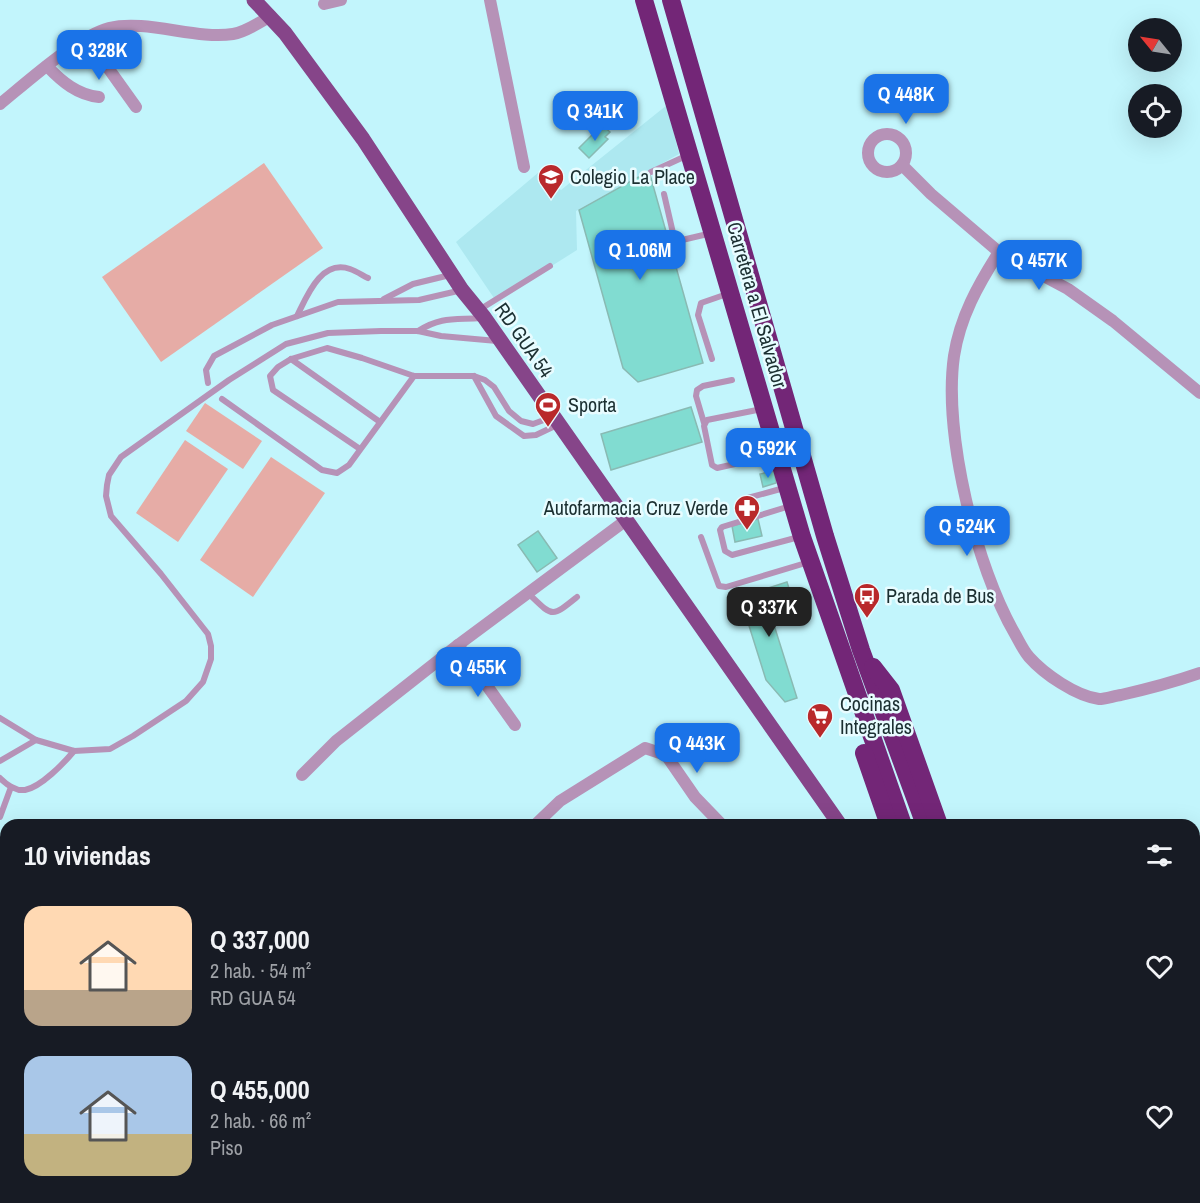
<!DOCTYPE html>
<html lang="es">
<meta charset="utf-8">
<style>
:root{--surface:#171b24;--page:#20242c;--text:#f1f3f6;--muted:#9ea1a6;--accent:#1a73e8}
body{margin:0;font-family:"Archivo Narrow",sans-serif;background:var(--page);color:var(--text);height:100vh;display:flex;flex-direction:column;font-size:22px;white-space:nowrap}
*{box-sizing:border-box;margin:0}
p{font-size:20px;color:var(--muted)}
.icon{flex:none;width:33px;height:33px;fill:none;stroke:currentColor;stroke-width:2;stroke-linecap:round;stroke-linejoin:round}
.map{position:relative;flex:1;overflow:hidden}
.sheet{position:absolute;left:0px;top:819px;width:1200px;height:384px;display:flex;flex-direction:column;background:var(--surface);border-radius:18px 18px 0 0;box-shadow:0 6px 24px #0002}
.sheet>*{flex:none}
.needle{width:39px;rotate:300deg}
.controls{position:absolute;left:1128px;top:18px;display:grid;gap:12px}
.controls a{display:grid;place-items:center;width:54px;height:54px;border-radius:50%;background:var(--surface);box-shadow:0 6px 24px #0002;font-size:30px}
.price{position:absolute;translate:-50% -51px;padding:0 14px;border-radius:12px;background:var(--accent);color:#fff;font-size:20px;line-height:39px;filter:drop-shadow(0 2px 3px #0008)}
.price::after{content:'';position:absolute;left:50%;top:36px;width:18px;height:14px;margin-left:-9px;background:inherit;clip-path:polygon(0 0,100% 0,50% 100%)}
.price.on{background:#222;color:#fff}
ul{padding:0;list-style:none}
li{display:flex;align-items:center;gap:18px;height:150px;padding:0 24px}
li span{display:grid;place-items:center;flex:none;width:168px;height:120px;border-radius:18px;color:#555}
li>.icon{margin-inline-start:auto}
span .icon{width:72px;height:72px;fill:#fffc;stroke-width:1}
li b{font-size:26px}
h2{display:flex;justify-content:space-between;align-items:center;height:72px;padding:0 24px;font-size:26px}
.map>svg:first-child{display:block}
.built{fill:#ade8f0}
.pitch{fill:#e6aca6}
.building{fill:#81dcd1;stroke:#89bab3;stroke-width:1.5}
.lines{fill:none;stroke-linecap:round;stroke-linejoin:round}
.lane{stroke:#b692b7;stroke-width:6}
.street{stroke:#b692b7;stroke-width:12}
.secondary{stroke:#9b669c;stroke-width:15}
.primary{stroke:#864589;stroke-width:15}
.highway{stroke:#732677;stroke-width:18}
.labels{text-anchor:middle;stroke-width:5;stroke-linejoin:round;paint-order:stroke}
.poi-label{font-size:20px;fill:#1b2f31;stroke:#e8fcff;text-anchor:start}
.street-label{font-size:20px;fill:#1b2f31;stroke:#e8fcff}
</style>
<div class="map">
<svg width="1200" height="1203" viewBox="0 0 1200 1203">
<rect width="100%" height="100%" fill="#c2f5fc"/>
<path class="built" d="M667 105 679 154 576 211 577 250 496 301 456 242 539 172 561 190Z"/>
<g class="pitch">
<path d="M264 163 323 248 161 362 102 277Z"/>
<path d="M205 403 262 441 243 469 186 431Z"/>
<path d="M185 440 228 469 178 542 136 513Z"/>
<path d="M271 457 325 493 253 597 200 560Z"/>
</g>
<g class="building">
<path d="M602 125 610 132 605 137 608 139 589 158 579 148Z"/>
<path d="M649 171 703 363 638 382 623 368 579 210Z"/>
<path d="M691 407 702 442 611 470 601 434Z"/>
<path d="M774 471 776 483 763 487 760 474Z"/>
<path d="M758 519 762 536 735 542 732 526Z"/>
<path d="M538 531 557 558 537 572 518 545Z"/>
<path d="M787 582 792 598 768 606 797 698 785 702 766 680 740 597Z"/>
</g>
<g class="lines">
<g class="lane">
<path d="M651 172 686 156"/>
<path d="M664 194 673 233 676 239 682 240 712 233"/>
<path d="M384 299 413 284 450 275"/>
<path d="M479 310 550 266"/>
<path d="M297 316C307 296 321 259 350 269 356 271 362 275 368 278"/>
<path d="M418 331C442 316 455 320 481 318"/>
<path d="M291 359 380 422"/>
<path d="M712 359 698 315 701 303 727 294"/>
<path d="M474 376 496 416 524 436 536 435 557 425"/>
<path d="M208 383 206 370 214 356 272 325 338 302 419 300 462 290"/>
<path d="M222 399 322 470 337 473 349 465 414 376"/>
<path d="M704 423 696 396 697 390 703 386 732 380"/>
<path d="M360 449 273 390 270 376 278 367 291 359 327 348 362 358 414 376H474L485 380 494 387 509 411 521 421 533 424 552 417"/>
<path d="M757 459 717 468 712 465 704 426 707 420 762 409"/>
<path d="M744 499 784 488"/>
<path d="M790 506 722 527 720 530 725 551 732 555 799 537"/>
<path d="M701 537 719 586 726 587 809 562"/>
<path d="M529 594C553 617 551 618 577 597"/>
<path d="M0 718 36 740 74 751 110 749 133 736 186 701 203 682 211 659V646L208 634 161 574 111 516 106 496 107 485 109 475 121 457 229 380 286 344 328 333 381 331H418L441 336 497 341"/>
<path d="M0 761 36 740"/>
<path d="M0 778C6 784 16 791 25 790 41 787 64 763 74 751"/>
<path d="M0 817 11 787"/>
<path d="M1194 872 1200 870"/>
</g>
<g class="street">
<path d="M490 0 524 167"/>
<path d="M324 4 341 0"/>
<path d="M86 37 136 107"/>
<path d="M47 66C62 82 78 95 99 97"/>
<path d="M0 104C27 82 78 36 109 28 147 19 196 40 233 34 246 32 260 22 271 16"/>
<circle cx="887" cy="153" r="19"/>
<path d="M902 165 931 194 999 252 1068 289 1113 321 1200 393"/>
<path d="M999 252C978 285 960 317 954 356 943 433 976 567 1015 634 1019 641 1023 650 1029 657 1044 674 1076 696 1099 699 1105 699 1114 696 1121 695 1148 689 1174 682 1200 673"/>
<path d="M458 645 515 725"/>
<path d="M302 775 336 741 458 645 625 521"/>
<path d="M535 825 560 801 645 748 666 755 695 797 722 825"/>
<path d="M1194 843 1200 841"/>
<path d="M0 1064 6 1068"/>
<path d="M0 1096 6 1099"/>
<path d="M0 1181 6 1187"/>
<path d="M18 1197 24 1203"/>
<path d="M207 1197 219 1203"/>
<path d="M257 1197 269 1203"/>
<path d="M319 1197 324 1203"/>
<path d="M441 1197 445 1203"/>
<path d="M659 1197 664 1203"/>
<path d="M73 1203 79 1197"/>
<path d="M247 1203 250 1197"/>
<path d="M758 1203 763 1197"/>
</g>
<path class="secondary" d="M510 1203 516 1197"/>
<g class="primary">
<path d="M254 0 285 33 363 139 462 290 484 317 840 825"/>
<path d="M1166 1197 1172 1203"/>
</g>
<g class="highway">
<path d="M644 0 802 537 903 825"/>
<path d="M671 0 825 536 861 650 925 825"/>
<path d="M873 667 891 690 939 825"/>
<path d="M864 753 889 825"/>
<path d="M1052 1197 1055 1203"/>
<path d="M1087 1197 1090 1203"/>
</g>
</g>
<defs>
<g id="school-pin" transform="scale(1.35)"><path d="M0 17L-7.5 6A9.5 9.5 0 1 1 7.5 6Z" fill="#b9292b" stroke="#e8fcff"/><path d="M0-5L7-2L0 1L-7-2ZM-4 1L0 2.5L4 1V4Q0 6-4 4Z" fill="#fff"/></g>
<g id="stadium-pin" transform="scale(1.35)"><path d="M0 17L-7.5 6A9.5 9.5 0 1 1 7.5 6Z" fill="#b9292b" stroke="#e8fcff"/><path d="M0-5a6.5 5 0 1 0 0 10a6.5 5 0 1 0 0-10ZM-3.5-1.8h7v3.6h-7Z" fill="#fff"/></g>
<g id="pharmacy-pin" transform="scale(1.35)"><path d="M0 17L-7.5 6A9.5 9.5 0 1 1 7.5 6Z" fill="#b9292b" stroke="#e8fcff"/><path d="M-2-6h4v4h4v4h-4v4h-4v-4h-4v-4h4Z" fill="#fff"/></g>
<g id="bus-pin" transform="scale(1.35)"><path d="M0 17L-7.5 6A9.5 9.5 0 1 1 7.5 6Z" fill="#b9292b" stroke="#e8fcff"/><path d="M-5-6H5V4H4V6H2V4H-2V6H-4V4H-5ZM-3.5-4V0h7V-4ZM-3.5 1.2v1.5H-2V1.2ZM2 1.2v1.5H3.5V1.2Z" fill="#fff"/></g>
<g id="supermarket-pin" transform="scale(1.35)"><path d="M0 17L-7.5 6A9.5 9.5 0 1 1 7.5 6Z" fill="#b9292b" stroke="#e8fcff"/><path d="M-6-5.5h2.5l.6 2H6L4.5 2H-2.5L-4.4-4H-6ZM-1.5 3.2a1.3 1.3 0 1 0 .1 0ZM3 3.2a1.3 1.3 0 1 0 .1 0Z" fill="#fff"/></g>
</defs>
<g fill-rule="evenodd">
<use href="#school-pin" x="551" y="177"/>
<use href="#stadium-pin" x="548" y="405"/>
<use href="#pharmacy-pin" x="747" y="508"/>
<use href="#bus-pin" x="867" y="596"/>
<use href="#supermarket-pin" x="820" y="716"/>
</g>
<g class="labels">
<g class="poi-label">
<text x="570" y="184">Colegio La Place</text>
<text x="568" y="412">Sporta</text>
<text x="728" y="515" text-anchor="end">Autofarmacia Cruz Verde</text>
<text x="886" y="603">Parada de Bus</text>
<text x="840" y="711">Cocinas<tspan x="840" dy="23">Integrales</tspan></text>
</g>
<g class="street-label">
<text transform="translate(757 305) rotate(74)" y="7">Carretera a El Salvador</text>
<text transform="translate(524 340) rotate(55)" y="7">RD GUA 54</text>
</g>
</g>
</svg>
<div class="controls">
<a><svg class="needle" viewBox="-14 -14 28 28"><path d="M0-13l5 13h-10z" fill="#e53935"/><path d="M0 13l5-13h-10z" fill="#9ea1a6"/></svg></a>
<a><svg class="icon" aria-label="locate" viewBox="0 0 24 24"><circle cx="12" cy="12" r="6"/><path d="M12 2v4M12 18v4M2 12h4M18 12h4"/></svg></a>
</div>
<b class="price" style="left:99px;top:81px">Q 328K</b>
<b class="price" style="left:906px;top:125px">Q 448K</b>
<b class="price" style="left:595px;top:142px">Q 341K</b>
<b class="price" style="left:640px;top:281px">Q 1.06M</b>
<b class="price" style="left:1039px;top:291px">Q 457K</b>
<b class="price" style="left:768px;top:479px">Q 592K</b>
<b class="price" style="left:967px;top:557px">Q 524K</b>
<b class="price on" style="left:769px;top:638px">Q 337K</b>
<b class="price" style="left:478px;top:698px">Q 455K</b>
<b class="price" style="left:697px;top:774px">Q 443K</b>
<section class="sheet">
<h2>10 viviendas<svg class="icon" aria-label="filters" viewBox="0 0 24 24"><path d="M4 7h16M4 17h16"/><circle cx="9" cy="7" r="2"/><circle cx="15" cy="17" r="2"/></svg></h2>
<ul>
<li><span style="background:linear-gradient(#ffd9b3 70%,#b9a48a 0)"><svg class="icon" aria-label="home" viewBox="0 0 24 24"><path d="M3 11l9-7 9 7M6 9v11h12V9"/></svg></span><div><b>Q 337,000</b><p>2 hab. · 54 m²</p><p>RD GUA 54</p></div><svg class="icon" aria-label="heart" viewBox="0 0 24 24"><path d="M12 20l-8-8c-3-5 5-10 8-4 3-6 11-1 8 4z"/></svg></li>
<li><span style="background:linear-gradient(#a9c7e8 65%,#c2b280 0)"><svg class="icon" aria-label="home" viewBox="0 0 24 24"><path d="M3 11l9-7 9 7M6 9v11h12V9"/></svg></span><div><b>Q 455,000</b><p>2 hab. · 66 m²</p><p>Piso</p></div><svg class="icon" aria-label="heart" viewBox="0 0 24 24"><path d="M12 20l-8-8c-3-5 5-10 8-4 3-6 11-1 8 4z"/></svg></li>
</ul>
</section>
</div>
